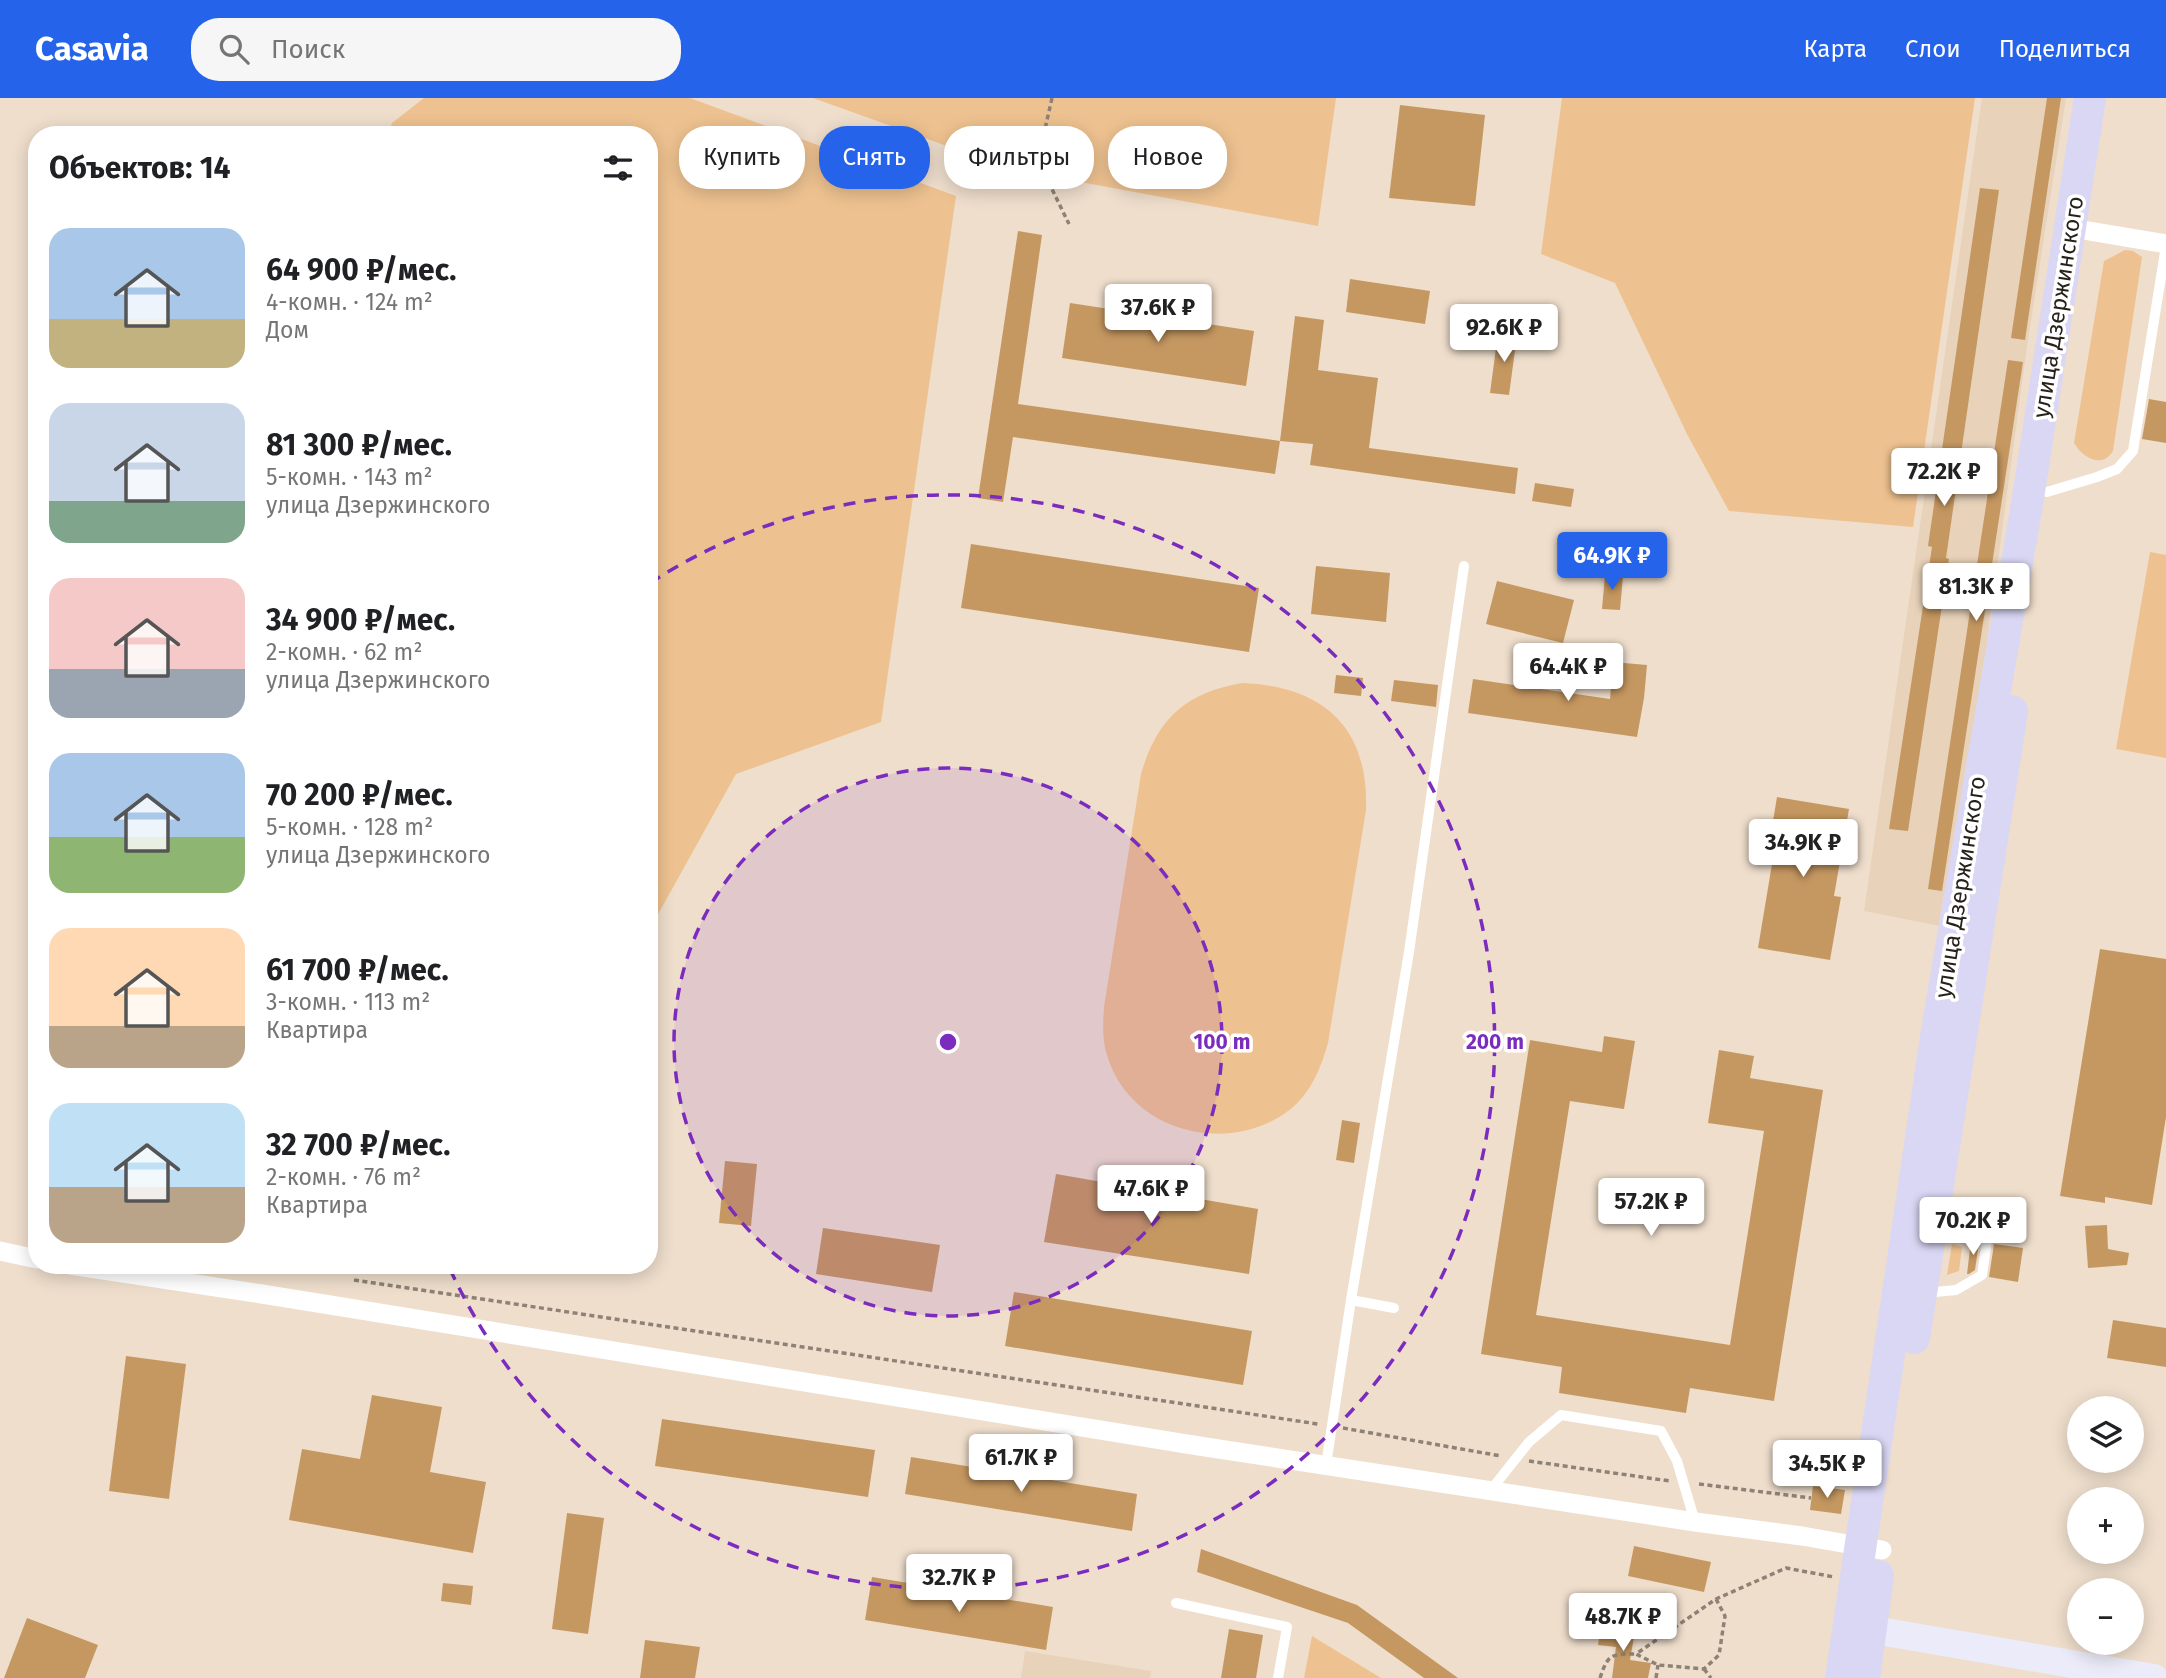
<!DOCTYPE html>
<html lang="ru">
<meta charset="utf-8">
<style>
:root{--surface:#fff;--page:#f6f6f6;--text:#202124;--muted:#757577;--accent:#2563eb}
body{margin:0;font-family:"Fira Sans",sans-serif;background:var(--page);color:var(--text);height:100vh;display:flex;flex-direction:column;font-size:26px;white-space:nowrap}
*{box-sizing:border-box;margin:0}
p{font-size:23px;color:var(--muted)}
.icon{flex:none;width:38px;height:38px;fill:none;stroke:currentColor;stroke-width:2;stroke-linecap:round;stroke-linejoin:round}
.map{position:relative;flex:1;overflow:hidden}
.drawer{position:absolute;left:28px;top:28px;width:630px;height:1148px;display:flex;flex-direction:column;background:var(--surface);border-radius:28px;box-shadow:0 4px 18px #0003}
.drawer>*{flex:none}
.guide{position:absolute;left:679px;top:28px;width:665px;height:63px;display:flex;gap:14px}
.buttons{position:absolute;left:2067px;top:1298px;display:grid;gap:14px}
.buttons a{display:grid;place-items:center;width:77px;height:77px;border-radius:50%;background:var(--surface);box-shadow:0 4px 18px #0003;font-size:35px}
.price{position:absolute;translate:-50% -60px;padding:0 16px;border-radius:7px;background:#fff;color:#222;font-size:23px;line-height:46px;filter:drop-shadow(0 2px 4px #0008)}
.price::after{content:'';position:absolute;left:50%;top:42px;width:21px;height:16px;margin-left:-10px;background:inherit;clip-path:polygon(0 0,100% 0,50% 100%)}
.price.selected{background:var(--accent);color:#fff}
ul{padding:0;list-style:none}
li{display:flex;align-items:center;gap:21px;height:175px;padding:0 21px}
li span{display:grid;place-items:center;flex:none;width:196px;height:140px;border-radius:21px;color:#555}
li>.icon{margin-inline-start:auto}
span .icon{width:84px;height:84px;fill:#fffc;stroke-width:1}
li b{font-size:30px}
h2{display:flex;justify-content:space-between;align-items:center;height:84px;padding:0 21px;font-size:30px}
.tag{padding:0 24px;border-radius:28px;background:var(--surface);box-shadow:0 4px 18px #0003;font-size:24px;line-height:63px}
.tag.selected{background:var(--accent);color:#fff}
header{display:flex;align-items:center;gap:42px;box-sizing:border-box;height:98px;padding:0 35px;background:var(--accent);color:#fff}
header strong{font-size:33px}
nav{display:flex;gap:38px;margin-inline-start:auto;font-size:24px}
.search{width:490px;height:63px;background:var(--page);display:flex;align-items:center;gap:18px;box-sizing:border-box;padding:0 24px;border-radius:28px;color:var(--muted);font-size:26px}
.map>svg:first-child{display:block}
.built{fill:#e8d2ba}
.green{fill:#eec290}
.building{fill:#c69861}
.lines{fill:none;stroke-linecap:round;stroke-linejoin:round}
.path{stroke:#8e8276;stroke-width:3.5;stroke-dasharray:5 3.5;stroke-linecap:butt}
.lane{stroke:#fff;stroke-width:10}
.street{stroke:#fff;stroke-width:19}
.secondary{stroke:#ecebf9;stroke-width:28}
.primary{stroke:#d9d7f4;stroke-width:32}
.ring{fill:none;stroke:#7b2cbf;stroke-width:3.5;stroke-dasharray:12 9}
.labels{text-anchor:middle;stroke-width:7;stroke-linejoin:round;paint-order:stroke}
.street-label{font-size:23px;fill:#27211a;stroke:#fff}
.centre{fill:#7b2cbf;stroke:#fff;stroke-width:3.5}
.ring-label{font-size:21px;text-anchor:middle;font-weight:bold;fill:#7b2cbf;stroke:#fff;stroke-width:7;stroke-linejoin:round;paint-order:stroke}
</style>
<header>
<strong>Casavia</strong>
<div class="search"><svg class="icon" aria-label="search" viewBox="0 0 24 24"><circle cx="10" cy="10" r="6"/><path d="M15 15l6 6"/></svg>Поиск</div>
<nav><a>Карта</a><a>Слои</a><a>Поделиться</a></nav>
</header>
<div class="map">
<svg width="2166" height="1580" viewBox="0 0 2166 1580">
<rect width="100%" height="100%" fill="#efdecc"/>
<g class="built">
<path d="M1982 0H2066L2027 248 1985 559 1940 828 1864 813Z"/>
<path d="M1025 1553 1151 1573 1150 1580H1021Z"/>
</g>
<g class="green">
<path d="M424 0H690L956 98 881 624 736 676 656 820 649 843V37H388L392 25Z"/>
<path d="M813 0H1336L1318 128 1011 71Z"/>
<path d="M1562 0H1975L1913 429 1729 413 1687 336 1615 185 1541 156Z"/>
<path d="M2125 152 2133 153 2142 159 2113 353C2102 371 2083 360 2074 345L2104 163Z"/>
<path d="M2150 454 2166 457V660L2116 651Z"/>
<path d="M1242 585C1323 588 1369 629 1366 712L1328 945C1321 969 1312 993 1292 1010 1232 1059 1130 1036 1107 957 1102 942 1103 926 1104 909L1141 676C1157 621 1185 595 1242 585Z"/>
<path d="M1952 1146 1962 1149 1959 1173 1947 1177Z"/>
<path d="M1312 1538 1381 1580H1304Z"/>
</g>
<g class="building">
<path d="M2047 0H2061L2025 242 2011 240Z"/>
<path d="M1400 7 1485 17 1475 108 1389 100Z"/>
<path d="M1980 90 1999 92 1946 460 1949 461 1908 733 1889 731 1932 449 1928 448Z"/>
<path d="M1018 133 1042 137 1018 306 1280 343 1275 376 1013 339 1003 404 978 400Z"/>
<path d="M1350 181 1430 193 1425 226 1346 214Z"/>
<path d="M1070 205 1254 233 1246 288 1062 260Z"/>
<path d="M1295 218 1324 222 1318 272 1378 280 1369 350 1518 370 1515 396 1310 367 1313 346 1280 343Z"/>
<path d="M1498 235 1517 237 1509 297 1490 295Z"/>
<path d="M2008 262 2023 264 1942 793 1928 791Z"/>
<path d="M2149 301 2166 304V345L2142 341Z"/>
<path d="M1535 385 1574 391 1571 409 1532 403Z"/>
<path d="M971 446 1259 490 1249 554 961 510Z"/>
<path d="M1316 468 1390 475 1386 524 1311 516Z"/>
<path d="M1605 477 1623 478 1620 512 1602 511Z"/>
<path d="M1497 483 1574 502 1563 545 1486 526Z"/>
<path d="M1613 564 1647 567 1644 600 1637 639 1468 615 1473 581 1610 601Z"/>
<path d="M1336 577 1363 580 1361 598 1334 595Z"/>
<path d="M1394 582 1438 587 1436 609 1391 603Z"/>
<path d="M1777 699 1849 711 1834 798 1841 799 1830 862 1758 850 1772 766 1766 765Z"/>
<path d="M2100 851 2166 861V1019L2152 1107 2105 1099V1105L2060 1098Z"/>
<path d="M1604 938 1635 943 1624 1011 1570 1003 1536 1217 1730 1247 1764 1033 1708 1025 1719 952 1754 958 1750 980 1823 992 1774 1303 1690 1290 1686 1315 1559 1295 1562 1269 1481 1256 1530 942 1602 954Z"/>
<path d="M1342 1022 1360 1025 1354 1065 1336 1062Z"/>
<path d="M725 1063 757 1066 751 1128 719 1125Z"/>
<path d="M1056 1076 1258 1111 1249 1176 1044 1144Z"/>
<path d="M2107 1127 2108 1151 2129 1155 2127 1167 2088 1170 2085 1128Z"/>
<path d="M823 1130 940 1147 932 1194 816 1176Z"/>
<path d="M1971 1143 1979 1145 1975 1172 1969 1176H1967Z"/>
<path d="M1994 1146 2023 1150 2018 1184 1989 1179Z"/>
<path d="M1014 1194 1252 1233 1243 1287 1005 1248Z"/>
<path d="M2113 1222 2166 1230V1269L2107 1260Z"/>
<path d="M126 1258 186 1266 169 1401 109 1393Z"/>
<path d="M372 1297 442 1309 430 1374 486 1384 473 1455 289 1422 302 1351 360 1361Z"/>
<path d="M662 1321 875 1352 868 1399 655 1368Z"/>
<path d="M911 1359 1137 1396 1132 1433 905 1396Z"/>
<path d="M1813 1388 1845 1392 1841 1416 1810 1412Z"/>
<path d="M567 1415 604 1420 588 1536 552 1531Z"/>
<path d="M1634 1448 1711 1464 1704 1494 1628 1478Z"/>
<path d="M1201 1451 1357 1507 1458 1580H1424L1348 1525 1197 1474Z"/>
<path d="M872 1479 1053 1509 1046 1552 865 1522Z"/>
<path d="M443 1485 473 1488 471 1507 441 1503Z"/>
<path d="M27 1520 98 1547 85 1580H4Z"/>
<path d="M1601 1527 1635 1533 1630 1562 1651 1565 1648 1580H1612L1616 1549 1598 1547Z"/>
<path d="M1229 1531 1263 1537 1256 1580H1221Z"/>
<path d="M645 1542 700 1549 695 1580H640Z"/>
</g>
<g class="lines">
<g class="path">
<path d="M1052 0 1043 40 1050 87 1069 126"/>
<path d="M354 1182 1318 1326"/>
<path d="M1343 1330 1501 1358"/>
<path d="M1529 1363 1670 1383"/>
<path d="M1699 1386 1811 1400"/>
<path d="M1716 1501 1725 1518 1719 1557 1704 1571 1658 1567 1636 1556 1716 1501 1786 1470 1834 1479"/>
<path d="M1704 1571 1711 1580"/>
<path d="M1600 1580C1608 1556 1611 1556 1636 1556"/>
<path d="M1656 1580 1658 1567"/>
</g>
<g class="lane">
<path d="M2047 394 2097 379 2117 371 2133 353 2166 148"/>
<path d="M1925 1195 1956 1192 1982 1177 1987 1142 1939 1107"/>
<path d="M1351 1202 1394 1210"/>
<path d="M1326 1367 1351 1202 1409 854 1464 468"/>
<path d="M1490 1393 1529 1344 1561 1317 1661 1333 1677 1363 1695 1424"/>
<path d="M1176 1505 1287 1529 1278 1580"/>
</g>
<g class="street">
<path d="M2071 130 2166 146"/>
<path d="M0 1153 37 1161"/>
<path d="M70 1167 262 1196 1199 1348 1695 1424 1802 1438 1882 1452"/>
</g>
<path class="secondary" d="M1850 1528 2154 1580"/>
<g class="primary">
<path d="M1914 1240 2012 613"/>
<path d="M1841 1580 1937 932 2028 400 2090 0"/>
<path d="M1864 1580 1878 1478"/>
</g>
</g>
<circle cx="948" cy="944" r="274" fill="#7b2cbf" fill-opacity=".12"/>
<g class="ring">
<circle cx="948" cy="944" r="274"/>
<path d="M650 485A547 547 0 1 1 450 1171"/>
</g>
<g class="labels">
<g class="street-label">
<text transform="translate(2058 209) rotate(-81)" y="8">улица Дзержинского</text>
<text transform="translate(1960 789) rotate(-81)" y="8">улица Дзержинского</text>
</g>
</g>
<circle cx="948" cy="944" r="10" class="centre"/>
<g class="ring-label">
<text x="1222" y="951">100 m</text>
<text x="1495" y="951">200 m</text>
</g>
</svg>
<div class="buttons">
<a><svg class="icon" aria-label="layers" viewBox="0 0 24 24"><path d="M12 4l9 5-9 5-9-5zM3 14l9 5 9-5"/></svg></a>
<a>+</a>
<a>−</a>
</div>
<b class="price" style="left:1158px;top:246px">37.6K ₽</b>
<b class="price" style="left:1504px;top:266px">92.6K ₽</b>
<b class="price" style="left:1944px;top:410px">72.2K ₽</b>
<b class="price selected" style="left:1612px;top:494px">64.9K ₽</b>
<b class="price" style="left:1976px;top:525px">81.3K ₽</b>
<b class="price" style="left:1568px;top:605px">64.4K ₽</b>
<b class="price" style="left:1803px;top:781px">34.9K ₽</b>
<b class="price" style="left:1151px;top:1127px">47.6K ₽</b>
<b class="price" style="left:1651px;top:1140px">57.2K ₽</b>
<b class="price" style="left:1973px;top:1159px">70.2K ₽</b>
<b class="price" style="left:1021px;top:1396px">61.7K ₽</b>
<b class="price" style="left:1827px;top:1402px">34.5K ₽</b>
<b class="price" style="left:959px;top:1516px">32.7K ₽</b>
<b class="price" style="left:1623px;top:1555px">48.7K ₽</b>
<div class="guide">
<a class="tag">Купить</a>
<a class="tag selected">Снять</a>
<a class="tag">Фильтры</a>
<a class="tag">Новое</a>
</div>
<section class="drawer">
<h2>Объектов: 14<svg class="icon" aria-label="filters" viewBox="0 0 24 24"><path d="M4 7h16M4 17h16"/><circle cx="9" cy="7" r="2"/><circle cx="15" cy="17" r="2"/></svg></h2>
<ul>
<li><span style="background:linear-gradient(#a9c7e8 65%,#c2b280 0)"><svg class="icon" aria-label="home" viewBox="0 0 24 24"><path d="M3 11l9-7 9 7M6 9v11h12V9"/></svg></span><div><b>64 900 ₽/мес.</b><p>4-комн. · 124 m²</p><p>Дом</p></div></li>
<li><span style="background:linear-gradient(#c9d6e8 70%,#7fa58c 0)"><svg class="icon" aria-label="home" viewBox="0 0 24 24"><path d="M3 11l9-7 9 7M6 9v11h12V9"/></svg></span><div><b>81 300 ₽/мес.</b><p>5-комн. · 143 m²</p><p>улица Дзержинского</p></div></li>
<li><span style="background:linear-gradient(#f6c9c9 65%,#9aa5b1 0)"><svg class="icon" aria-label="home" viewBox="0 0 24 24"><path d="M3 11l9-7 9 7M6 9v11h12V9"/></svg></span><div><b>34 900 ₽/мес.</b><p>2-комн. · 62 m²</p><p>улица Дзержинского</p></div></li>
<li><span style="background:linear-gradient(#a9c7e8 60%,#8fb573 0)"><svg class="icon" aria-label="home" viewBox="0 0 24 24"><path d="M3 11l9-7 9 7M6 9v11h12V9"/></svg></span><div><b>70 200 ₽/мес.</b><p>5-комн. · 128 m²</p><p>улица Дзержинского</p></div></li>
<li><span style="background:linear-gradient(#ffd9b3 70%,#b9a48a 0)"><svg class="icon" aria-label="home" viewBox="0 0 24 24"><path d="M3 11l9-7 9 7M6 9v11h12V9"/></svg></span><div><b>61 700 ₽/мес.</b><p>3-комн. · 113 m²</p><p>Квартира</p></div></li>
<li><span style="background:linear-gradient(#bfe0f5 60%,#b9a48a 0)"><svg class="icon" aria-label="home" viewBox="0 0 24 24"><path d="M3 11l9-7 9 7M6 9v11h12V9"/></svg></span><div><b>32 700 ₽/мес.</b><p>2-комн. · 76 m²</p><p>Квартира</p></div></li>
</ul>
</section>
</div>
